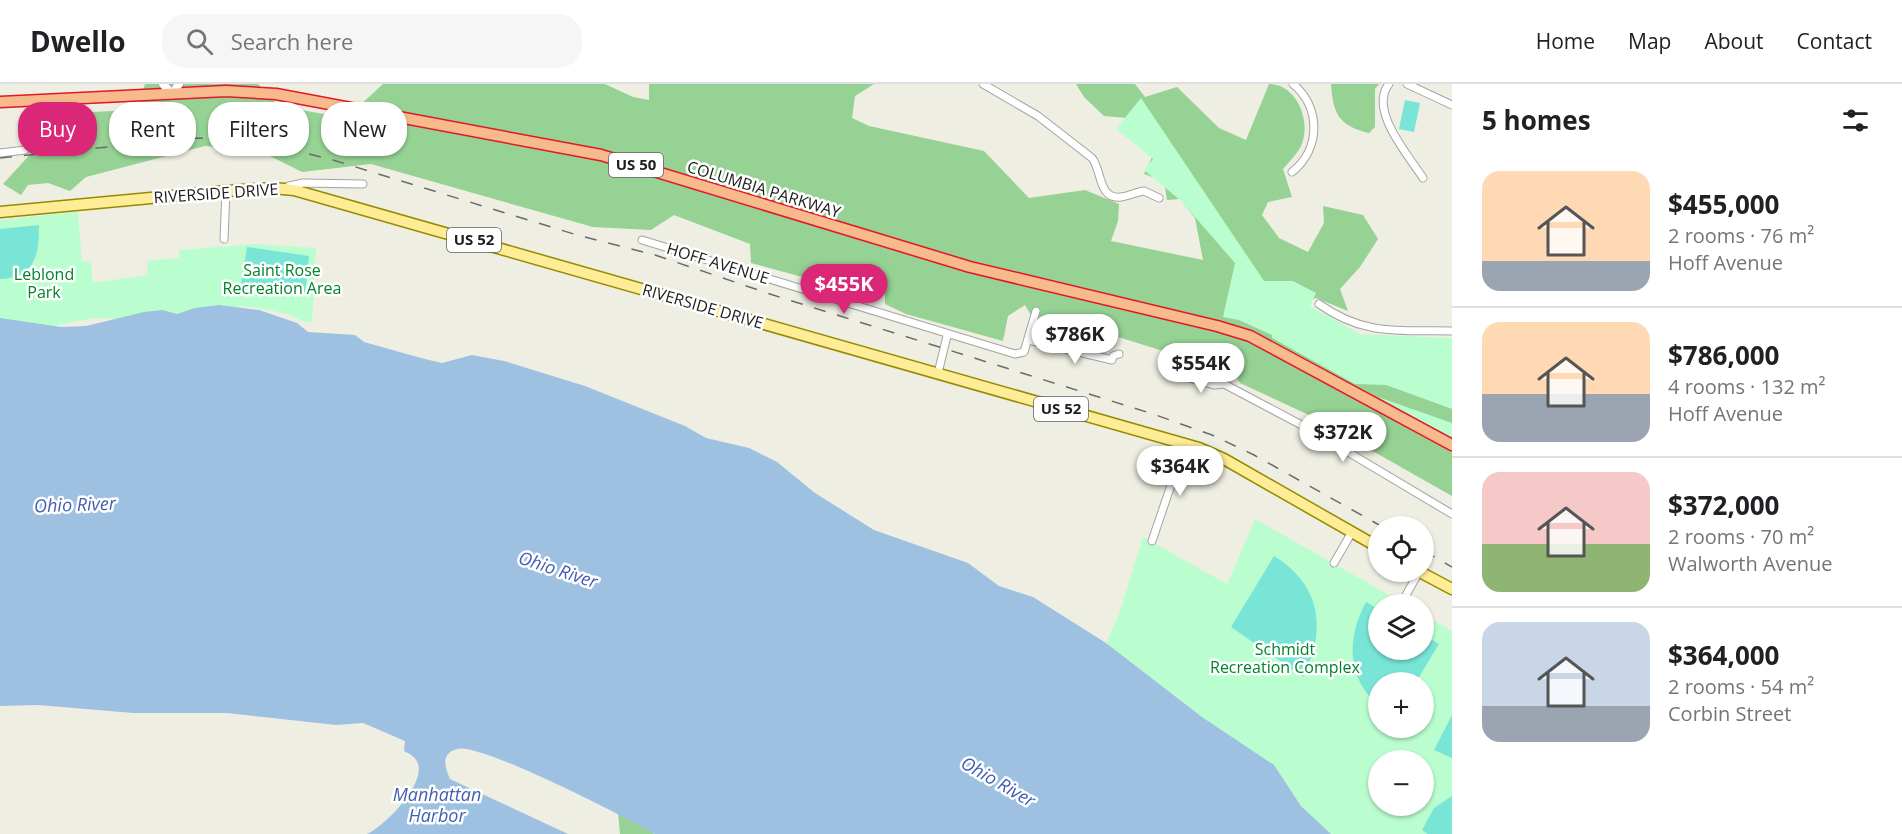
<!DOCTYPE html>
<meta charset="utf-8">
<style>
:root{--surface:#fff;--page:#f6f6f6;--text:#202124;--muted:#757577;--line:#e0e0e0;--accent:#db2777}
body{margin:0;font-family:"Open Sans",sans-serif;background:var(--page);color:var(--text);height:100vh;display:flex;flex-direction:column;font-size:22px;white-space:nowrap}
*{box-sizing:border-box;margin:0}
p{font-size:20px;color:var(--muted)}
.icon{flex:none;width:33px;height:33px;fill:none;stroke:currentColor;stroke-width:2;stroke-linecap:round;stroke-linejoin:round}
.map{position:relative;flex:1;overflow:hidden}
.drawer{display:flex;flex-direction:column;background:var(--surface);width:450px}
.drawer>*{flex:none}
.hud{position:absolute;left:18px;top:18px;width:570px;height:54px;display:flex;gap:12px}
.buttons{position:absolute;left:1368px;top:432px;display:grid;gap:12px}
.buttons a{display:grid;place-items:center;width:66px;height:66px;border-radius:50%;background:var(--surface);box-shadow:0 2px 4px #0004;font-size:30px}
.price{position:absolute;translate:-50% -51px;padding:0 14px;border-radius:21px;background:#fff;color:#222;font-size:20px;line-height:39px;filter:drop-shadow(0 2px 3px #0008)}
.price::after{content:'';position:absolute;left:50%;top:36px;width:18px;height:14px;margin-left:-9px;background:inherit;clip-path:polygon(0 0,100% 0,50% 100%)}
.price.active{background:var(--accent);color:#fff}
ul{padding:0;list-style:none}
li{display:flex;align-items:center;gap:18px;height:150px;padding:0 30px}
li+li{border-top:2px solid var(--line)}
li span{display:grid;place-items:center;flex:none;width:168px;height:120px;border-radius:18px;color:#555}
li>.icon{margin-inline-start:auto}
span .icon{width:72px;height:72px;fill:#fffc;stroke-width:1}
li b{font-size:26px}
h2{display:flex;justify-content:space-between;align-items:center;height:72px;padding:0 30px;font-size:26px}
.chip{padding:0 21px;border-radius:24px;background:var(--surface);box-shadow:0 2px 4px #0004;font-size:21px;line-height:54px}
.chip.active{background:var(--accent);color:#fff}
header{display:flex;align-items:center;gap:36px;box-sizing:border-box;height:84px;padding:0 30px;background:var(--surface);border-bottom:2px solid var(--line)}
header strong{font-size:28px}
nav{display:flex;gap:33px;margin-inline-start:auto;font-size:21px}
.search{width:420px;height:54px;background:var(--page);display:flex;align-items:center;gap:15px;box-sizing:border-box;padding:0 21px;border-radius:24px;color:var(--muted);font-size:22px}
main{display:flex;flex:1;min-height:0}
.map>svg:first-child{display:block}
.forest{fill:#95d293}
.park{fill:#bafed0;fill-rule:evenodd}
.pitch{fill:#78e5d7}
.water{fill:#9ec1e1}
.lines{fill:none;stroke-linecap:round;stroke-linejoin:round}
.minor-casing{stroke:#a4a4a4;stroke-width:9}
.tertiary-casing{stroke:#a4a4a4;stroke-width:10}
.primary-casing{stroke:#968a00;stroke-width:13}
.trunk-casing{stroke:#e61528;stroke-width:13}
.minor{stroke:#fff;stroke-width:7}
.tertiary{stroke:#fff;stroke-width:8}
.primary{stroke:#ffec97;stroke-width:10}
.trunk{stroke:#f6ba8c;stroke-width:10}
.rail{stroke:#6b6b6b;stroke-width:1.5;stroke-dasharray:12 12;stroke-linecap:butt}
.labels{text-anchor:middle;stroke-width:5;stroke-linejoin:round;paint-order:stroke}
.shield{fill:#fff;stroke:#616161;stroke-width:1.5}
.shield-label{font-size:15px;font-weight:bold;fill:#1d1d1d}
.street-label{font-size:16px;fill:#1d1d1d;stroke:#fff}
.park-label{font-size:16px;fill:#02832d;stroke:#fff}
.water-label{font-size:18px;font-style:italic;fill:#425eb4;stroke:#fff}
</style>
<header>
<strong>Dwello</strong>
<div class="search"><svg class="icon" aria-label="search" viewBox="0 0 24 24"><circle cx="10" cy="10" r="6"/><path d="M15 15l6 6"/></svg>Search here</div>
<nav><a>Home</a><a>Map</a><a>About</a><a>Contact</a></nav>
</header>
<main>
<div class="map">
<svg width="1452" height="750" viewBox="0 0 1452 750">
<rect width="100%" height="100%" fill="#efeee2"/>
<g class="forest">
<path d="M145 0H258L279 22 346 34 383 0H605L633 13 649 16V0H874L855 12 852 34 869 42 984 67 1029 114 1085 106 1119 120 1118 137 1111 157 1203 176 1195 134 1180 115 1167 116 1164 97 1144 90 1161 54 1138 35 1104 32 1084 13 1076 0H1135L1145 13 1177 3 1219 44 1246 56 1269 0C1297 0 1312 38 1301 62 1297 70 1289 78 1283 85L1292 113 1268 118 1262 131 1279 154 1308 168 1324 139 1323 122 1363 131 1378 155 1360 183 1340 205 1348 227 1316 214 1307 218 1313 243 1452 324V412L1309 331 1240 299 1228 277 1176 271 1099 247 1081 257 1041 249 1025 221 1008 232 1003 257 906 230 885 220V201L826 182 817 197 751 179 750 160 674 131 651 146 593 143 371 80 302 88 260 67 205 62 86 93 70 107 48 99 28 101 21 111 3 100 68 29 137 26Z"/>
<path d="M1331 0H1379L1375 5V43L1369 49C1339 42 1333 30 1331 0Z"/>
<path d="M618 729 655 750H620Z"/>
</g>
<g class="park">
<path d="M1141 14 1264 197H1293L1316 209 1310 222 1360 250 1452 254V325L1386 301 1355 300 1272 254V251L1239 236 1223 233 1235 179 1181 117 1144 86 1153 75 1116 45Z"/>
<path d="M78 128 82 177H91L93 199 147 191 148 177 179 174V166L256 160 316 164 312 238C301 239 297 233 286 230 270 226 255 223 239 222L238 240 94 234 43 244 0 245V136Z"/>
<path d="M1378 313 1452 339V354Z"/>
<path d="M1255 435 1405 520H1378V566H1424V531L1452 547V750H1331L1301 722 1274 682 1202 633 1106 559 1118 533 1143 453 1227 500ZM1378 598H1424V644H1378ZM1378 676H1424V722H1378Z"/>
</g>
<g class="pitch">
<path d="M1405 16 1420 19 1414 48 1399 45Z"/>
<path d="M39 141C39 172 35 193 0 195V145Z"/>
<path d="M247 163 309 172 305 210 241 201Z"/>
<path d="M1274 472C1321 501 1327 546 1303 593L1231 543Z"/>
<path d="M1366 518 1378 525V566H1424V551L1439 560 1416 598H1378V621C1346 593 1347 553 1366 518Z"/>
<path d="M1452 631V674L1434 666Z"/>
<path d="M1452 712V750H1428L1422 746 1434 724Z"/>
</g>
<path class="water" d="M219 221 259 226 297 239 308 248 355 251 364 258 421 274 442 279 472 271 504 277 585 302 685 342 706 354 749 364 777 378 815 409 874 446 968 479 999 502 1033 513 1106 559 1202 633 1274 681 1301 722 1331 750H655C629 735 478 657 457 665 440 670 445 683 450 695L568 750H367C385 742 425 701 418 680 416 673 410 670 404 667L405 657 363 639 336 641 227 629H133L38 621 0 622V234L61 243 86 242 144 228 162 226 177 230 195 224Z"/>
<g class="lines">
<g class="minor-casing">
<g id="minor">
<path d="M983 0 1038 32 1092 74C1102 86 1098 116 1121 113 1129 112 1136 108 1144 107L1159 114"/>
<path d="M1389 0C1368 26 1409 72 1423 94"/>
<path d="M1407 0 1452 21"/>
<path d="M0 69 25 66 34 59"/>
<path d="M1292 88C1321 65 1321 23 1293 0"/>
<path d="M289 102 303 99 363 100"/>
<path d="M224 155 226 107"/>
<path d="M642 156 1015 270 1024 268 1036 227"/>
<path d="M1319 220C1364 252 1399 246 1452 247"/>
<path d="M1028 256 1112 276 1113 272 1119 270"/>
<path d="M1165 287 1214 301 1224 300 1311 346 1452 430"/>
<path d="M938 289 947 252"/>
<path d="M1152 457 1185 360"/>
<path d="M1334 479 1352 448"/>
<path d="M1402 518 1419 488"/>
</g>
</g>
<g class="tertiary-casing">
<path id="tertiary" d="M163 0 172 10 179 0"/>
</g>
<g class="primary-casing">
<g id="primary">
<path d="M0 128 226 107 273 104 294 106 1199 364 1224 375 1378 463"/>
<path d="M1420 488 1452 505"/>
</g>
</g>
<g class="trunk-casing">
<path id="trunk" d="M0 18 226 7 276 10 601 71 970 183 1217 242 1250 252 1452 361"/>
</g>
<use href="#minor" class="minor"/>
<use href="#tertiary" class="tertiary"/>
<use href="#primary" class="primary"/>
<use href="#trunk" class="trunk"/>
<g class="rail">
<path d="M0 74 195 54 254 56 333 76 577 151 655 171 773 211 1153 330 1212 351 1254 371 1381 442"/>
<path d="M1424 467 1452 483"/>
</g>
</g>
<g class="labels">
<g class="shield">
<rect x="609" y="69" width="54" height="24" rx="4.5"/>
<rect x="447" y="144" width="54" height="24" rx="4.5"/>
<rect x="1034" y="313" width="54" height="24" rx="4.5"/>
</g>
<g class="shield-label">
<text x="636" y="86">US 50</text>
<text x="474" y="161">US 52</text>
<text x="1061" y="330">US 52</text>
</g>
<g class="street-label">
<text transform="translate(764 105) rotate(17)" y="6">COLUMBIA PARKWAY</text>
<text transform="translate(216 109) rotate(-4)" y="6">RIVERSIDE DRIVE</text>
<text transform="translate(718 179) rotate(17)" y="6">HOFF AVENUE</text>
<text transform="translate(703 222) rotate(16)" y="6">RIVERSIDE DRIVE</text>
</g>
<g class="park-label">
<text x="282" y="192">Saint Rose<tspan x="282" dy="18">Recreation Area</tspan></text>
<text x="44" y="196">Leblond<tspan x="44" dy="18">Park</tspan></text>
<text x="1285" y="571">Schmidt<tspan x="1285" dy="18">Recreation Complex</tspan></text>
</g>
<g class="water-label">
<text transform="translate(75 421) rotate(-2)" y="6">Ohio River</text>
<text transform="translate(558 486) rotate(18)" y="6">Ohio River</text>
<text transform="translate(998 698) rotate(30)" y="6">Ohio River</text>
<text x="437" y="717">Manhattan<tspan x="437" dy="21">Harbor</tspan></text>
</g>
</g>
</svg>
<div class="buttons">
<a><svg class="icon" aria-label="locate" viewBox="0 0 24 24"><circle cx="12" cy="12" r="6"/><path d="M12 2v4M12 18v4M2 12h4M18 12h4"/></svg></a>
<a><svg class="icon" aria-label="layers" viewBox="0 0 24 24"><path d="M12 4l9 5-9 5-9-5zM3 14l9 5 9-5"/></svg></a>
<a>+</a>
<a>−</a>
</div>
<b class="price active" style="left:844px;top:231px">$455K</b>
<b class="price" style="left:1075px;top:281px">$786K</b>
<b class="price" style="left:1201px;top:310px">$554K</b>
<b class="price" style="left:1343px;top:379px">$372K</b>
<b class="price" style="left:1180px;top:413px">$364K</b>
<div class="hud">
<a class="chip active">Buy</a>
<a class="chip">Rent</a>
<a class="chip">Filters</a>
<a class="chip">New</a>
</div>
</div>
<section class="drawer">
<h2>5 homes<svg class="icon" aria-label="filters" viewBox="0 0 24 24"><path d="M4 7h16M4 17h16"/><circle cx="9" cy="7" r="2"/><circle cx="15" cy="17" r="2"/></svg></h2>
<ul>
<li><span style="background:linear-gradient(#ffd9b3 75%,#9aa5b1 0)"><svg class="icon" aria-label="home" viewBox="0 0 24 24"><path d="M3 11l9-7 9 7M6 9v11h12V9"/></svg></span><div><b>$455,000</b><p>2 rooms · 76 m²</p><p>Hoff Avenue</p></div></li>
<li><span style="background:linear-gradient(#ffd9b3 60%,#9aa5b1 0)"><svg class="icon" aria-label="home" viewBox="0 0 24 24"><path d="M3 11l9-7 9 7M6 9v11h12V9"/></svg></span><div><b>$786,000</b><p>4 rooms · 132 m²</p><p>Hoff Avenue</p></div></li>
<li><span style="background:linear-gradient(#f6c9c9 60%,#8fb573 0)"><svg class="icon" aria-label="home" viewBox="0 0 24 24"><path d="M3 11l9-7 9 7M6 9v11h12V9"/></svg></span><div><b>$372,000</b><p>2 rooms · 70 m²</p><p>Walworth Avenue</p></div></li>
<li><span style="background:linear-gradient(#c9d6e8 70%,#9aa5b1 0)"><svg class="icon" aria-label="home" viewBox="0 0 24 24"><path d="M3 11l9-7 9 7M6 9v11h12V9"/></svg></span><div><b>$364,000</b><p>2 rooms · 54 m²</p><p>Corbin Street</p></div></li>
</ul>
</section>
</main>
